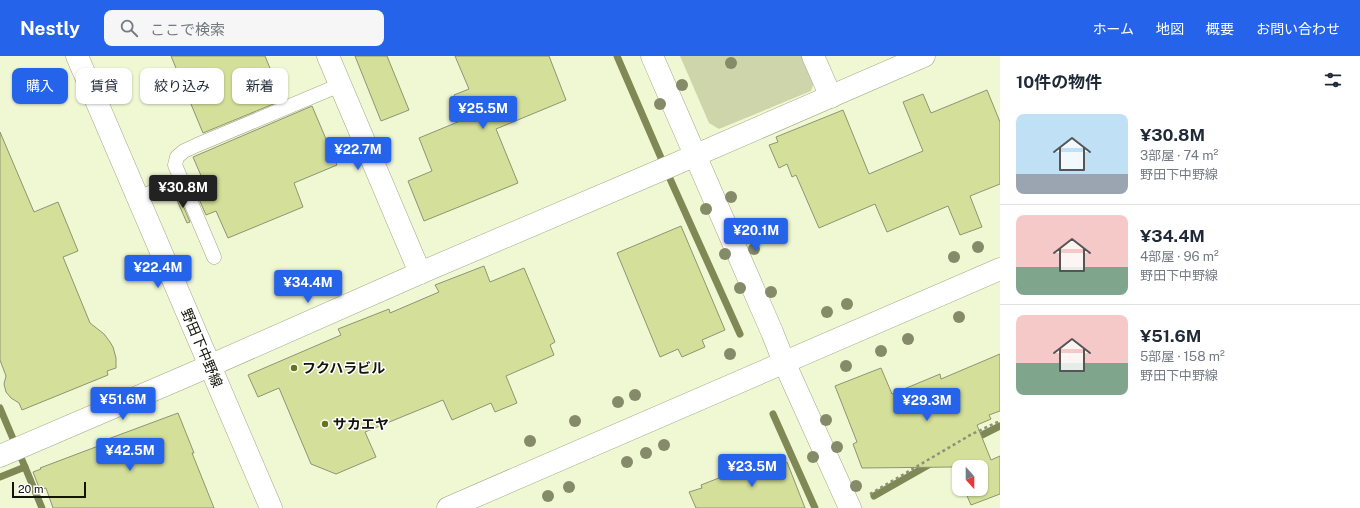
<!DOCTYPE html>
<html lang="ja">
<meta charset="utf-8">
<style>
:root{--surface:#fff;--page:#f6f6f7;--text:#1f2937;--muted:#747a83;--line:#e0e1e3;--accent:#2563eb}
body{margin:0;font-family:"Public Sans","Noto Sans JP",sans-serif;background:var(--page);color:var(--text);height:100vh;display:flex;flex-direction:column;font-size:15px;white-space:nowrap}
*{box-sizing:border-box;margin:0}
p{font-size:13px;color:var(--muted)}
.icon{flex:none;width:22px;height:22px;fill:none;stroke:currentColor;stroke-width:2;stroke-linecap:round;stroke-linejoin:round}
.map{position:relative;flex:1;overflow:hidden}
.drawer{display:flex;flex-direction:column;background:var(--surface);width:360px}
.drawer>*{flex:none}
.top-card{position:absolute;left:12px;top:12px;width:380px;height:36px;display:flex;gap:8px}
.needle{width:26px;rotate:159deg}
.fabs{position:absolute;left:952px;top:404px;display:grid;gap:8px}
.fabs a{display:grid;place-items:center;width:36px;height:36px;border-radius:8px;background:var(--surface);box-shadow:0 1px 3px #0004;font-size:20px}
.scale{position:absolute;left:12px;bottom:10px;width:74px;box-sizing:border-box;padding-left:4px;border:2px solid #131508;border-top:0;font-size:11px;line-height:14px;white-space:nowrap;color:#131508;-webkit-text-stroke:3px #fff;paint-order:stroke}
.price{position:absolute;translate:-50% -34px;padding:0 9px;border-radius:4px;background:var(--accent);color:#fff;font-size:13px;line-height:26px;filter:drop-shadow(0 1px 2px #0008)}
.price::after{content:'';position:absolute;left:50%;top:24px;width:12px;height:9px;margin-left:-6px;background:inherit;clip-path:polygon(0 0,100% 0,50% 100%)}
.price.on{background:#222;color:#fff}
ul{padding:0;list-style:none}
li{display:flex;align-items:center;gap:12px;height:100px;padding:0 16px}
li+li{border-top:1px solid var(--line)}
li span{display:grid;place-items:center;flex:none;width:112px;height:80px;border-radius:8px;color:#555}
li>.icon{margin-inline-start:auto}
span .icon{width:48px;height:48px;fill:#fffc;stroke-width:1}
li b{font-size:17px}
h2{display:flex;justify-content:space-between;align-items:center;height:48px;padding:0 16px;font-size:17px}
.tag{padding:0 14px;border-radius:8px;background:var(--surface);box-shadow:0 1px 3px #0004;font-size:14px;line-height:36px}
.tag.on{background:var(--accent);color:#fff}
header{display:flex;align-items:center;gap:24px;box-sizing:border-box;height:56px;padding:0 20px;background:var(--accent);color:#fff}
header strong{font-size:19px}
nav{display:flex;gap:22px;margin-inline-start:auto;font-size:14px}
.search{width:280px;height:36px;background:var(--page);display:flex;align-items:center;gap:10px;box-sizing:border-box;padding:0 14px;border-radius:8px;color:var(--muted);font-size:15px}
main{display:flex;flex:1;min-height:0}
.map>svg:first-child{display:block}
.green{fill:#ced5ab}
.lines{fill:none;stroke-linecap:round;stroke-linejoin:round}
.stream{stroke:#808855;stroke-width:7}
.building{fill:#d4df99;stroke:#8e9473}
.service-casing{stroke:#a1a785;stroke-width:15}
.minor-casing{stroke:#a1a785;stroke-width:23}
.tertiary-casing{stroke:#a1a785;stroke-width:23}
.path{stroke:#8c9178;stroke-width:2.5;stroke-dasharray:3 3;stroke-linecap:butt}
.service{stroke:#fff;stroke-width:14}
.minor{stroke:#fff;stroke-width:22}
.tertiary{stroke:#fff;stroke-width:22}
.tree{fill:#858a69}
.poi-dot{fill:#69731d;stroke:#fff;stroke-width:1.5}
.labels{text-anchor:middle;stroke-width:3;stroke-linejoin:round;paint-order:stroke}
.street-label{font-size:14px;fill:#131508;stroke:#fff}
.poi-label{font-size:14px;font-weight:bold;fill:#131508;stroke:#fff;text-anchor:start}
</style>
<header>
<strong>Nestly</strong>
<div class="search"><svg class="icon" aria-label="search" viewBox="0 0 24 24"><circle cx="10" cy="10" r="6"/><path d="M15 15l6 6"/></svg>ここで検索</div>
<nav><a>ホーム</a><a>地図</a><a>概要</a><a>お問い合わせ</a></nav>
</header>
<main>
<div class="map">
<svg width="1000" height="452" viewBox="0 0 1000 452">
<rect width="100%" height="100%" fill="#f0f7d3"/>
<path class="green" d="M680 0H805L815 24 811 35 719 73 709 67Z"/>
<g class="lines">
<g class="stream">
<path d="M617 0 671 125 740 278"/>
<path d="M0 352 25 411 0 421"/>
<path d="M773 358 815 452"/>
<path d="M974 383 1000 370"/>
<path d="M25 411 42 452"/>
<path d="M874 440 932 407"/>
</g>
</g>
<g class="building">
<path d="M171 0H265L283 44 203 77Z"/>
<path d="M355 0H387L409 54 381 65Z"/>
<path d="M455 0H549L566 44 496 73 518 127 424 165 408 125 432 115 419 82 465 63 454 39 469 33Z"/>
<path d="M987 34 1000 66V128L970 140 982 171 960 179 948 150 887 176 875 148 819 172 796 119 792 121 787 108 779 112 769 89 778 86 776 81 843 54 869 118 923 95 903 46 923 38 931 57Z"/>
<path d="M312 50 337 109 294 127 303 151 228 182 216 155 206 159 195 134 205 129 193 101Z"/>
<path d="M0 76 34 156 58 146 78 195 63 201 90 267 104 278 110 286 113 291 116 302V312L107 315 108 319 22 354 19 347 11 342 6 336 4 328 6 320 0 304Z"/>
<path d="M179 140 190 166 187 167 176 142Z"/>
<path d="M681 170 725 274 702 284 705 291 682 301 678 293 660 301 617 197Z"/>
<path d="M484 210 490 226 524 212 555 286 550 289 554 299 506 320 517 347 495 356 491 347 452 364 443 344 365 376 376 401 336 418 311 408 279 332 258 341 248 319 341 279 338 273 389 253 390 257 439 236 435 229Z"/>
<path d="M1000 298V355L989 359 991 363 977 369 991 404 1000 400V438L971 449 964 433H981V411H959V419L955 410 952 411 862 412 853 388 857 386 835 330 881 312 892 338 940 318 941 323Z"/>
<path d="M178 357 194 397H192L214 452H53L46 432 40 434 33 416 41 413 40 412 101 389 100 386Z"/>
<path d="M780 398 784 407 787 406 805 452H696L689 436 702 432 701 429Z"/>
</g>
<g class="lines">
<g class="service-casing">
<g id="service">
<path d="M138 142 181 124"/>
<path d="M214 201 175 109 177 101 184 95 197 89 340 29"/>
</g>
</g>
<g class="minor-casing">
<g id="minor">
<path d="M328 0 420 217"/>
<path d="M652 0 772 276 784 306 850 452"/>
<path d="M813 0 831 41"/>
<path d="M0 400 191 318 420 217 673 109 924 0"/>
</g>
</g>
<g class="tertiary-casing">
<g id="tertiary">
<path d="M77 0 271 452"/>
<path d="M448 452 1000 213"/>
</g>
</g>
<path class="path" d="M870 438 972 378 1000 365"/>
<use href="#service" class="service"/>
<use href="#minor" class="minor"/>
<use href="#tertiary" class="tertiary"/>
</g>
<g class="tree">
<circle cx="731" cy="7" r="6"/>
<circle cx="682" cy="29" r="6"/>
<circle cx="660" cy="48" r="6"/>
<circle cx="731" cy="141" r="6"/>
<circle cx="706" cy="153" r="6"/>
<circle cx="978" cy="191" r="6"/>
<circle cx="754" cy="193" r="6"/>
<circle cx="725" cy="198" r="6"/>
<circle cx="954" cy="201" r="6"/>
<circle cx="740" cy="232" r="6"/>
<circle cx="771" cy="236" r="6"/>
<circle cx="847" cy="248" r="6"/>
<circle cx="827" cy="256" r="6"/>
<circle cx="959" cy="261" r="6"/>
<circle cx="908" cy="283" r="6"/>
<circle cx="881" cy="295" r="6"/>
<circle cx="730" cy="298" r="6"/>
<circle cx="846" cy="310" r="6"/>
<circle cx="635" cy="339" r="6"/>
<circle cx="618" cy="346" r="6"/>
<circle cx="826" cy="364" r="6"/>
<circle cx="575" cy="365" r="6"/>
<circle cx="530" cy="385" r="6"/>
<circle cx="664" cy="389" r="6"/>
<circle cx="837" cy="391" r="6"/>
<circle cx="646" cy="397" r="6"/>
<circle cx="813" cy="401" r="6"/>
<circle cx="627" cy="406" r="6"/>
<circle cx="856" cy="430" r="6"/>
<circle cx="569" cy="431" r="6"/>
<circle cx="548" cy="440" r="6"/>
</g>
<g class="poi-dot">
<circle cx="294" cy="312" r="4"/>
<circle cx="325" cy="368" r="4"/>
</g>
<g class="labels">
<g class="street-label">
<text transform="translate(202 292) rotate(67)" y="5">野田下中野線</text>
</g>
<g class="poi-label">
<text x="302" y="317">フクハラビル</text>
<text x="333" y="373">サカエヤ</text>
</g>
</g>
</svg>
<div class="fabs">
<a><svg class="needle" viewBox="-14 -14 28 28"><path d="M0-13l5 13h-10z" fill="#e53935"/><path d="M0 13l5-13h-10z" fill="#747a83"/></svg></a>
</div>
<div class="scale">20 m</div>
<b class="price" style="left:483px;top:74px">¥25.5M</b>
<b class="price" style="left:358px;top:115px">¥22.7M</b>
<b class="price on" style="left:183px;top:153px">¥30.8M</b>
<b class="price" style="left:756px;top:196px">¥20.1M</b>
<b class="price" style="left:158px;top:233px">¥22.4M</b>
<b class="price" style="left:308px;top:248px">¥34.4M</b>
<b class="price" style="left:123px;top:365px">¥51.6M</b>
<b class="price" style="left:927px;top:366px">¥29.3M</b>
<b class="price" style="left:130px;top:416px">¥42.5M</b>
<b class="price" style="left:752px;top:432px">¥23.5M</b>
<div class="top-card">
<a class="tag on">購入</a>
<a class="tag">賃貸</a>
<a class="tag">絞り込み</a>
<a class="tag">新着</a>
</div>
</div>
<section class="drawer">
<h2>10件の物件<svg class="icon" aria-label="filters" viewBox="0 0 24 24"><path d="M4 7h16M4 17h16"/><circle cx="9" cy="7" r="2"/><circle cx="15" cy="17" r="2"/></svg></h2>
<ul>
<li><span style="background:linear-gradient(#bfe0f5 75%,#9aa5b1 0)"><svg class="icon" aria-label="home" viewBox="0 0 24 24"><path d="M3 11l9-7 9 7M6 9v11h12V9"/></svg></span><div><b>¥30.8M</b><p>3部屋 · 74 m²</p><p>野田下中野線</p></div></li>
<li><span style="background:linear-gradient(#f6c9c9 65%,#7fa58c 0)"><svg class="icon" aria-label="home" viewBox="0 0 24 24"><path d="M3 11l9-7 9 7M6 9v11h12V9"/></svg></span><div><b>¥34.4M</b><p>4部屋 · 96 m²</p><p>野田下中野線</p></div></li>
<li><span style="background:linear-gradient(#f6c9c9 60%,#7fa58c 0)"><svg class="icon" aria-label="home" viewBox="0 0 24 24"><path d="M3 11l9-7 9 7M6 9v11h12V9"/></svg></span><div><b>¥51.6M</b><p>5部屋 · 158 m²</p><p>野田下中野線</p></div></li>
</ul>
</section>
</main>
